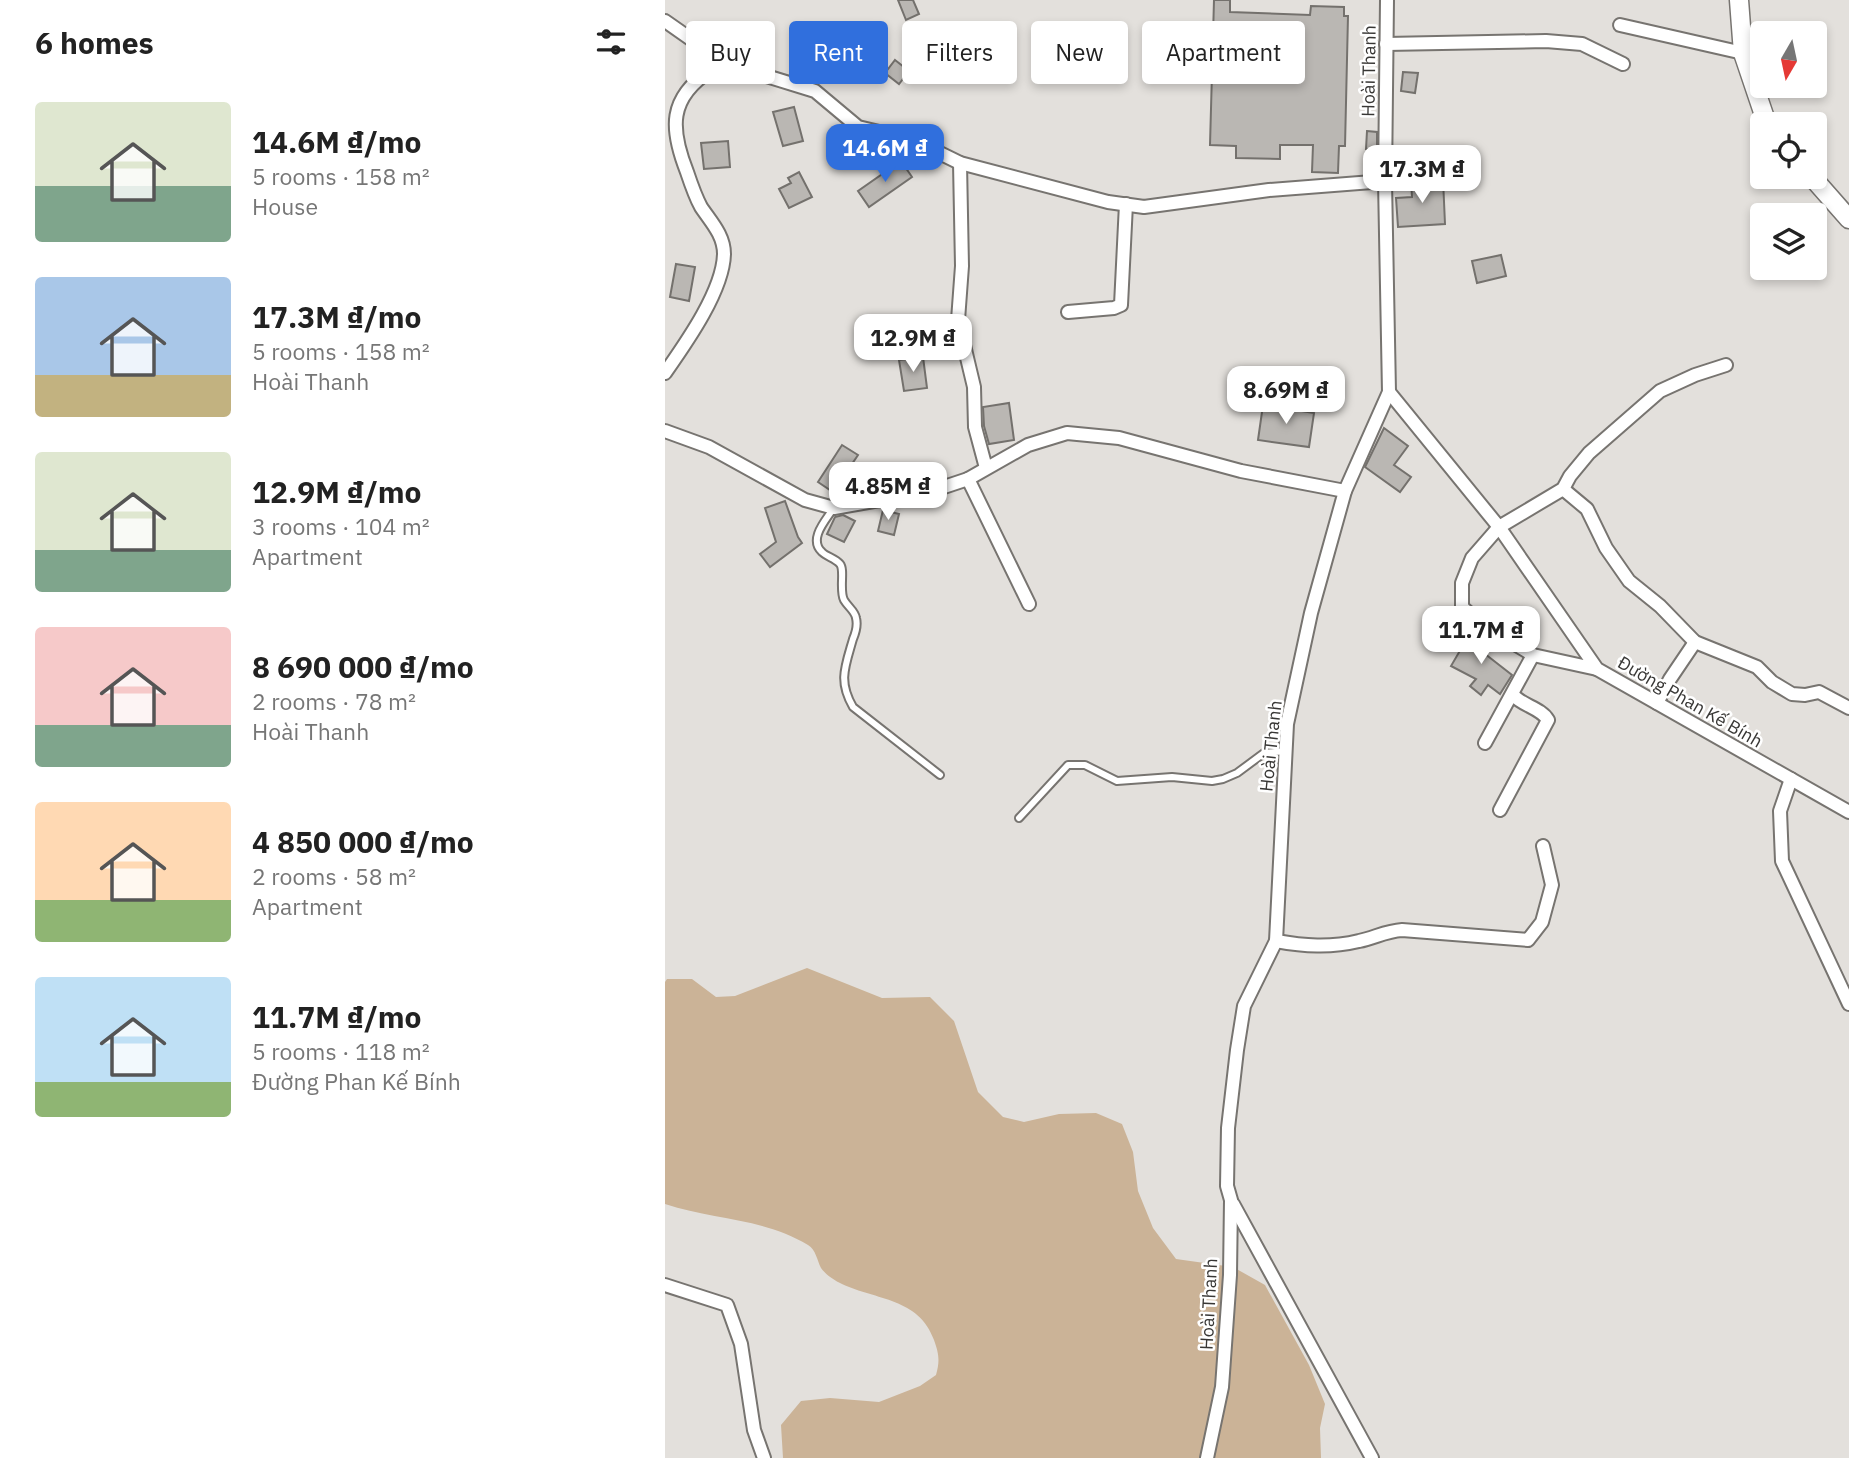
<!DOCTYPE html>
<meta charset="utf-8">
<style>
:root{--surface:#fff;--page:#f2f2f2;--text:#222;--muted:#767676;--accent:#306fdd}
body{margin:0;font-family:"IBM Plex Sans",sans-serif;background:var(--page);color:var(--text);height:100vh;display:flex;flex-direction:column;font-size:26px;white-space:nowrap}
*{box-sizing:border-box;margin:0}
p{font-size:23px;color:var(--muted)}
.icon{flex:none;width:38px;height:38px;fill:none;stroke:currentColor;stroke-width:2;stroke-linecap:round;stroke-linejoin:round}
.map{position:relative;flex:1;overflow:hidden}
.drawer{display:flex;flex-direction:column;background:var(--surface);width:665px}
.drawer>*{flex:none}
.guide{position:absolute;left:21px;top:21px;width:665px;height:63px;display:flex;gap:14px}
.needle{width:46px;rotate:189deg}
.tools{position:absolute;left:1085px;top:21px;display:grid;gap:14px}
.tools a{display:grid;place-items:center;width:77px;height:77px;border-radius:7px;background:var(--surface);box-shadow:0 4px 10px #0003;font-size:35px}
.price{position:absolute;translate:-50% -60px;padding:0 16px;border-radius:14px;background:#fff;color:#222;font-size:23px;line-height:46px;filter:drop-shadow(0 2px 4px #0008)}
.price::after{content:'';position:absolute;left:50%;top:42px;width:21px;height:16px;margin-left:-10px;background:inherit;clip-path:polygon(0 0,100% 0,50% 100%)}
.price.on{background:var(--accent);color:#fff}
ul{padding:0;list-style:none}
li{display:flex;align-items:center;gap:21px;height:175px;padding:0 35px}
li span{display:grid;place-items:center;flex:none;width:196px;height:140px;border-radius:7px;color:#555}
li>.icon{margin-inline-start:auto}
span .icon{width:84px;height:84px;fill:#fffc;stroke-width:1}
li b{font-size:30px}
h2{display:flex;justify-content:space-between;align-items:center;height:84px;padding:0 35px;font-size:30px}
.pill{padding:0 24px;border-radius:7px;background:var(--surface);box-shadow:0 4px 10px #0003;font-size:24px;line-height:63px}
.pill.on{background:var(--accent);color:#fff}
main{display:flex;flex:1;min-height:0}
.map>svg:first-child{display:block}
.green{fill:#cbb397}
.building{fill:#bab7b3;stroke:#74716d;stroke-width:2}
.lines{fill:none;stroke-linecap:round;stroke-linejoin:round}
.lane-casing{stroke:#777470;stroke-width:10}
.street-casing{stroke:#777470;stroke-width:16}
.secondary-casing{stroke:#777470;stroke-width:21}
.lane{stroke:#fff;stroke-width:6}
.street{stroke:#fff;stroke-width:12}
.secondary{stroke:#fff;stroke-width:18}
.labels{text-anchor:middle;stroke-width:5;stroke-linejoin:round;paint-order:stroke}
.street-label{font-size:18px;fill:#383735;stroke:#fff}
</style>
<main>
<section class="drawer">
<h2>6 homes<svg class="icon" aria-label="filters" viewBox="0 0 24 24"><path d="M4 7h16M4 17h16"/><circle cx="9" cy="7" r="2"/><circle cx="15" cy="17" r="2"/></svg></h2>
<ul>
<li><span style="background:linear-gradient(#dfe7d0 60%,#7fa58c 0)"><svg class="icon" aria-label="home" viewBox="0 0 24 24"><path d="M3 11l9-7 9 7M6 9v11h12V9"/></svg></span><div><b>14.6M ₫/mo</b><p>5 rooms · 158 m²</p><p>House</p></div></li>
<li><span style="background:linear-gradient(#a9c7e8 70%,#c2b280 0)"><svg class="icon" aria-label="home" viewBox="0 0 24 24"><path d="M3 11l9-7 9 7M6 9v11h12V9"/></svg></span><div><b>17.3M ₫/mo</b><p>5 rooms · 158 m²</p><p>Hoài Thanh</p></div></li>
<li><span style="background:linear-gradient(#dfe7d0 70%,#7fa58c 0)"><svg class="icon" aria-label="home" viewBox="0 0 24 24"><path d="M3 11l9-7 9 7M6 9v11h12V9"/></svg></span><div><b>12.9M ₫/mo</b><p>3 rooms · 104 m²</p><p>Apartment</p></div></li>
<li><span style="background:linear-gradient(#f6c9c9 70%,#7fa58c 0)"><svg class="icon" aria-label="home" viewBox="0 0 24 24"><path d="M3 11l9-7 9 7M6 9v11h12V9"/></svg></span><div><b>8 690 000 ₫/mo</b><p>2 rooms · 78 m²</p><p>Hoài Thanh</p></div></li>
<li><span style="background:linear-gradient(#ffd9b3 70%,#8fb573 0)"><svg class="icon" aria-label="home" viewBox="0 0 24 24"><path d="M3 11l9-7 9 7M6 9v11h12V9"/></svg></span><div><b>4 850 000 ₫/mo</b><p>2 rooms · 58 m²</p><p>Apartment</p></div></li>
<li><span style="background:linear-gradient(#bfe0f5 75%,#8fb573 0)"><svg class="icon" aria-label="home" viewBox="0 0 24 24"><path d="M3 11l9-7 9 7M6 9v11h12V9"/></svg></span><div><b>11.7M ₫/mo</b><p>5 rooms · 118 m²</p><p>Đường Phan Kế Bính</p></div></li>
</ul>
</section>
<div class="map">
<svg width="1184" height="1458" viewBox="0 0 1184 1458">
<rect width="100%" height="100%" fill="#e3e0dc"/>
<path class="green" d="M142 968 217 998 265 997 289 1021 313 1092 338 1117 359 1122 394 1114 431 1113 457 1124 468 1152 473 1191 488 1228 511 1259 568 1267 600 1285 644 1365 660 1404 655 1428 656 1458H118L116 1425 136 1401 165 1398 214 1402 255 1386 271 1375C275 1361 274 1354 269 1340 254 1298 211 1300 177 1284 170 1281 160 1274 156 1268 152 1260 151 1250 143 1245 99 1218 48 1220 0 1204V982L2 979H27L51 997 70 996Z"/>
<g class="building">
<path d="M233 0H248L254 14 241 20Z"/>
<path d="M549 0H565V12L645 15 646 6 679 7V16H683L680 146H674L673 173 647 172 648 145H615V159L571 158V146L545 145Z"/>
<path d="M230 60 244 71 234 84 220 73Z"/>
<path d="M738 72 753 73 750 93 736 91Z"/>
<path d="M129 107 138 141 118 146 108 112Z"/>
<path d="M702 131 712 132V150L701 149Z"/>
<path d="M63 141 65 167 39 169 36 143Z"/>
<path d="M236 161 247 177 204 207 193 191Z"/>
<path d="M134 172 147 197 124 208 114 189 126 183 123 178Z"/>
<path d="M778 179 780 224 733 227 731 198 747 197 746 181Z"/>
<path d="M836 255 841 276 812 283 807 261Z"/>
<path d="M11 264 30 267 24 301 5 297Z"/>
<path d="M258 357 262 388 239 391 234 360Z"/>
<path d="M344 403 349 440 324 444 319 426 318 407Z"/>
<path d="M598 405 649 413 644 447 593 440Z"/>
<path d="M719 428 743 446 729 465 746 477 735 492 700 467Z"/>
<path d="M177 445 193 455 168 492 153 482Z"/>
<path d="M120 501 133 537 137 543 105 567 95 554 111 542 100 508Z"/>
<path d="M218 510 234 514 229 535 213 531Z"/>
<path d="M178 515 190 521 179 542 162 534 170 517Z"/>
<path d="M807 630 822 638 815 650 847 675 835 694 823 685 816 695 805 686 811 679 786 666Z"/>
</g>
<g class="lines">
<g class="lane-casing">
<g id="lane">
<path d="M168 509C161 520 143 539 157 552 162 557 170 558 175 564 180 570 174 590 179 600 183 607 190 611 191 618 193 626 191 632 188 639 180 667 173 681 188 707L275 775"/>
<path d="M354 818 403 765H420L452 781 507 777 547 781 558 779 572 773 599 753 620 751"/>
</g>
</g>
<g class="street-casing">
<g id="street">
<path d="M0 21 30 42 49 60 150 91 193 127 248 140 295 163 443 202 479 207 604 190 720 181"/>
<path d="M955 25 1078 53"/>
<path d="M721 44 881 41 917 44 958 64"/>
<path d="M295 163 297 266 293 320 309 387 310 427 321 468"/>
<path d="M403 312 449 308 456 305 461 204"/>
<path d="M0 373C21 343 58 291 59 254 59 235 46 222 36 207 30 196 26 184 22 172 5 129 3 98 46 70L49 60"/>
<path d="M724 392 834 527 932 669 1184 812"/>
<path d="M0 431 44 447 140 500 169 508 267 491 303 479 363 445 402 433 454 438 576 471 680 491"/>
<path d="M303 479 364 604"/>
<path d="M898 489 922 509 941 548 964 581 995 606 1030 642 1092 667 1107 682 1127 694 1140 695 1154 692 1184 708"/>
<path d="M932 669 868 655 815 623 797 607V583L807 558 834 527 898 489 905 476 924 453 995 391 1030 375 1061 365"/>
<path d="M992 703 1005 679 1030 642"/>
<path d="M820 743 868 655"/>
<path d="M1126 779 1115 811 1117 861 1184 1004"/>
<path d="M835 810 883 720C876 708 858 706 848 695"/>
<path d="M611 941C639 946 665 948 694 941 709 938 721 931 737 930L863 940 877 922 887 885 878 846"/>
<path d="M568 1204 707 1458"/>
<path d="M0 1285 62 1305 76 1344 89 1430 99 1458"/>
<path d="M542 1458 557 1387 565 1275 566 1200 562 1186 563 1128 572 1050 579 1006 611 941 622 724 646 613 680 491 724 392 720 181 722 0"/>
</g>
</g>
<g class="secondary-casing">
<g id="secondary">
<path d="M1074 0 1078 53 1102 124"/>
<path d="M1147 177 1184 219"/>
</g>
</g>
<use href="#lane" class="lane"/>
<use href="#street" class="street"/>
<use href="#secondary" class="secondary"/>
</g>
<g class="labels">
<g class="street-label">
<text transform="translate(704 71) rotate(-89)" y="6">Hoài Thanh</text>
<text transform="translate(1025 702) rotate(30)" y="6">Đường Phan Kế Bính</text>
<text transform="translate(606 746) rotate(-84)" y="6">Hoài Thanh</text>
<text transform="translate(544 1304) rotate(-87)" y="6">Hoài Thanh</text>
</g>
</g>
</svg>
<div class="tools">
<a><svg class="needle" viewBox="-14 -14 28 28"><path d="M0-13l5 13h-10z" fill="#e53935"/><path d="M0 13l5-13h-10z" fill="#767676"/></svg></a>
<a><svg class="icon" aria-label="locate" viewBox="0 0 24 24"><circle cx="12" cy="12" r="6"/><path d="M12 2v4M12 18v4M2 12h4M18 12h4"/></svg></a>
<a><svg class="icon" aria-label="layers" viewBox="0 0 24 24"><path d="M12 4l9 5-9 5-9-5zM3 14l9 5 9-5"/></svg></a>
</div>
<b class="price on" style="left:220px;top:184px">14.6M ₫</b>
<b class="price" style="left:757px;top:205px">17.3M ₫</b>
<b class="price" style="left:248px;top:374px">12.9M ₫</b>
<b class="price" style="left:621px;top:426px">8.69M ₫</b>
<b class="price" style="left:223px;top:522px">4.85M ₫</b>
<b class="price" style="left:816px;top:666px">11.7M ₫</b>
<div class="guide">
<a class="pill">Buy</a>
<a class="pill on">Rent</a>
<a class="pill">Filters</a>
<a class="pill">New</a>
<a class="pill">Apartment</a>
</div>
</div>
</main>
